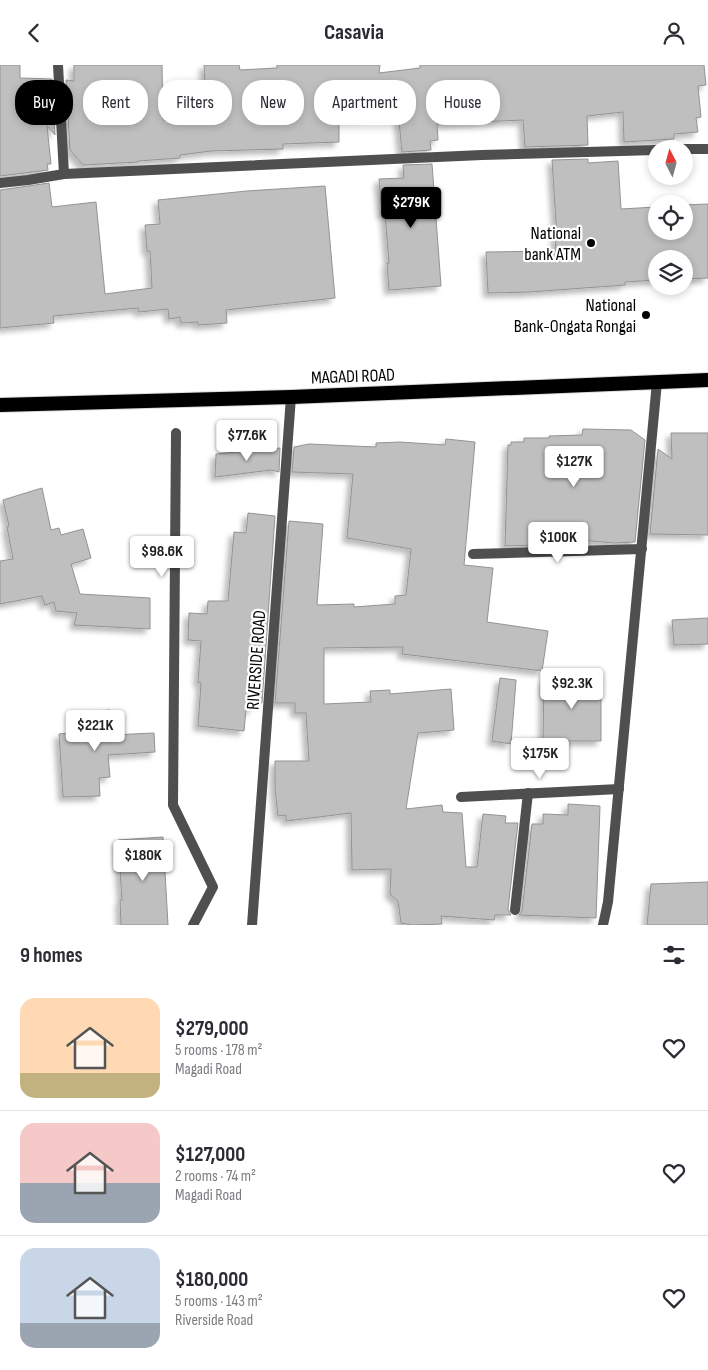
<!DOCTYPE html>
<meta charset="utf-8">
<style>
:root{--surface:#fff;--page:#f7f7f7;--text:#2b2b33;--muted:#7c7c81;--line:#e1e1e2;--accent:#000}
body{margin:0;font-family:"Sofia Sans Condensed",sans-serif;background:var(--page);color:var(--text);height:100vh;display:flex;flex-direction:column;font-size:19px;white-space:nowrap}
*{box-sizing:border-box;margin:0}
p{font-size:16px;color:var(--muted)}
.icon{flex:none;width:28px;height:28px;fill:none;stroke:currentColor;stroke-width:2;stroke-linecap:round;stroke-linejoin:round}
.map{position:relative;height:860px;overflow:hidden}
.panel{display:flex;flex-direction:column;background:var(--surface);flex:1}
.panel>*{flex:none}
.top-card{position:absolute;left:15px;top:15px;width:679px;height:45px;display:flex;gap:10px}
.needle{width:32px;rotate:354deg}
.fabs{position:absolute;left:648px;top:75px;display:grid;gap:10px}
.fabs a{display:grid;place-items:center;width:45px;height:45px;border-radius:50%;background:var(--surface);box-shadow:0 2px 8px #0003;font-size:25px}
.price{position:absolute;translate:-50% -42px;padding:0 11px;border-radius:5px;background:#fff;color:#222;font-size:16px;line-height:32px;filter:drop-shadow(0 1px 2px #0008)}
.price::after{content:'';position:absolute;left:50%;top:30px;width:15px;height:11px;margin-left:-8px;background:inherit;clip-path:polygon(0 0,100% 0,50% 100%)}
.price.active{background:var(--accent);color:#fff}
ul{padding:0;list-style:none}
li{display:flex;align-items:center;gap:15px;height:125px;padding:0 20px}
li+li{border-top:1px solid var(--line)}
li span{display:grid;place-items:center;flex:none;width:140px;height:100px;border-radius:15px;color:#555}
li>.icon{margin-inline-start:auto}
span .icon{width:60px;height:60px;fill:#fffc;stroke-width:1}
li b{font-size:21px}
h2{display:flex;justify-content:space-between;align-items:center;height:60px;padding:0 20px;font-size:21px}
.tag{padding:0 18px;border-radius:20px;background:var(--surface);box-shadow:0 2px 8px #0003;font-size:18px;line-height:45px}
.tag.active{background:var(--accent);color:#fff}
header{display:flex;justify-content:space-between;align-items:center;height:65px;padding:0 20px;background:var(--surface);font-size:22px;font-weight:700}
.map>svg:first-child{display:block}
.building{fill:#bfbfbf;stroke:#939393;filter:url(#shadow)}
.lines{fill:none;stroke-linecap:round;stroke-linejoin:round}
.trunk-casing{stroke:#dbdbdb;stroke-width:16}
.minor{stroke:#4f4f4f;stroke-width:10}
.trunk{stroke:#000;stroke-width:14}
.poi-dot{fill:#000;stroke:#fff;stroke-width:2}
.labels{text-anchor:middle;stroke-width:4.5;stroke-linejoin:round;paint-order:stroke}
.poi-label{font-size:18px;fill:#000;stroke:#fff;text-anchor:end}
.street-label{font-size:18px;fill:#000;stroke:#fff}
</style>
<header><svg class="icon" aria-label="back" viewBox="0 0 24 24"><path d="M15 5l-7 7 7 7"/></svg>Casavia<svg class="icon" aria-label="person" viewBox="0 0 24 24"><circle cx="12" cy="8" r="4"/><path d="M4 21q1-7 8-7t8 7"/></svg></header>
<div class="map">
<svg width="708" height="860" viewBox="0 0 708 860">
<defs>
<filter id="shadow"><feDropShadow dx="-4.5" dy="4.5" stdDeviation="2.5" flood-color="#0004"/></filter>
</defs>
<rect width="100%" height="100%" fill="#fff"/>
<g class="building">
<path d="M0 0H20V13L52 14 55 70 47 61 51 99H47L48 105 0 111Z"/>
<path d="M74 0H162L163 55H207L204 0H239L240 5 277 3V0H380L379 8 420 3V0H704L706 20 698 21 701 52 696 53 698 67 674 69V74L624 77 623 47 587 51 588 80 525 82 523 55 437 59 438 75 430 76 431 85 402 87 397 36 361 40 362 52 339 53V77L283 79V84L211 86 180 90V93L138 96V97L83 100 70 85 66 15 74 16Z"/>
<path d="M588 94V98L618 96 621 144 656 142V166H684V140L708 139V213L684 214V194H656V215L625 217V220L529 227 488 228 486 187 556 186 555 173H557L552 95Z"/>
<path d="M432 99 441 221 389 225 387 198H389L385 150H382L379 114 404 113 403 100Z"/>
<path d="M49 118 52 142 96 137 105 229 152 223 150 186H147L145 160 160 159 158 135 247 126 325 121 335 233 226 245 227 258 198 260V257L181 258 180 252 169 254 168 244 139 247 138 243 53 251 54 258 0 263V125Z"/>
<path d="M583 364 631 365 645 375 635 477 614 478 570 474V479L505 481 508 380H511V377H524V373H549V371L582 370Z"/>
<path d="M671 368H708V470L650 469 658 384 672 394Z"/>
<path d="M446 374 475 377 464 500 493 503 487 557 548 566 542 606 402 589 403 582 324 583V639L371 637 370 626 390 625V629L451 624 454 665 418 668 406 744 442 740 443 747 462 748 466 802H477L483 749 506 751 505 758H518L508 844 511 850H495L494 855 441 851 442 859 412 860 401 858 398 836 390 829 391 804 352 805 351 748 286 756V750L278 751 275 724V696H309L306 648H295V638H275L289 456 323 459 317 540 354 539V542L395 539V531L406 530 411 484 347 473 353 409 292 407 294 382 309 379 376 382V378L400 377 445 380Z"/>
<path d="M280 383 279 407 271 405 215 412 216 389Z"/>
<path d="M42 423 51 465 59 463 61 470 83 464 91 493 71 499 80 529 150 533V564L74 560 77 548 56 546 54 537 45 540 42 531 0 539V496L13 494 7 462 9 461 3 435Z"/>
<path d="M248 448 275 451 262 638H253L252 645 246 644 244 666 198 661 201 618 198 617 201 576 188 575 189 548 207 549 208 536H228L234 467 246 468Z"/>
<path d="M708 553V579L674 580 672 555Z"/>
<path d="M500 613 516 615 511 679 492 676Z"/>
<path d="M601 613V676H543L544 614Z"/>
<path d="M110 645 112 670 154 668 155 687 108 690 110 712 99 713 100 731 63 732 59 669 77 667 75 649Z"/>
<path d="M568 739 600 741 596 853 519 850 522 846 532 759H543V749L568 750Z"/>
<path d="M163 772 168 860H121L120 835H122L118 775Z"/>
<path d="M708 817V860H647L651 819Z"/>
</g>
<g class="lines">
<g class="trunk-casing">
<path id="trunk" d="M0 340 291 332 708 315"/>
</g>
<g class="minor">
<path d="M58 0 64 109"/>
<path d="M684 84H708"/>
<path d="M0 118 28 115 64 109 482 90 656 85"/>
<path d="M176 368 173 740 213 822 193 860"/>
<path d="M473 489 642 484"/>
<path d="M461 732 619 724"/>
<path d="M515 845 528 728"/>
<path d="M252 860 291 332"/>
<path d="M603 860 608 837 657 317"/>
</g>
<use href="#trunk" class="trunk"/>
</g>
<g class="poi-dot">
<circle cx="591" cy="178" r="5"/>
<circle cx="646" cy="250" r="5"/>
</g>
<g class="labels">
<g class="poi-label">
<text x="581" y="174">National<tspan x="581" dy="21">bank ATM</tspan></text>
<text x="636" y="246">National<tspan x="636" dy="21">Bank-Ongata Rongai</tspan></text>
</g>
<g class="street-label">
<text transform="translate(353 311) rotate(-2)" y="6">MAGADI ROAD</text>
<text transform="translate(256 595) rotate(-86)" y="6">RIVERSIDE ROAD</text>
</g>
</g>
</svg>
<div class="fabs">
<a><svg class="needle" viewBox="-14 -14 28 28"><path d="M0-13l5 13h-10z" fill="#e53935"/><path d="M0 13l5-13h-10z" fill="#7c7c81"/></svg></a>
<a><svg class="icon" aria-label="locate" viewBox="0 0 24 24"><circle cx="12" cy="12" r="6"/><path d="M12 2v4M12 18v4M2 12h4M18 12h4"/></svg></a>
<a><svg class="icon" aria-label="layers" viewBox="0 0 24 24"><path d="M12 4l9 5-9 5-9-5zM3 14l9 5 9-5"/></svg></a>
</div>
<b class="price active" style="left:411px;top:164px">$279K</b>
<b class="price" style="left:247px;top:397px">$77.6K</b>
<b class="price" style="left:574px;top:423px">$127K</b>
<b class="price" style="left:558px;top:499px">$100K</b>
<b class="price" style="left:162px;top:513px">$98.6K</b>
<b class="price" style="left:572px;top:645px">$92.3K</b>
<b class="price" style="left:95px;top:687px">$221K</b>
<b class="price" style="left:540px;top:715px">$175K</b>
<b class="price" style="left:143px;top:817px">$180K</b>
<div class="top-card">
<a class="tag active">Buy</a>
<a class="tag">Rent</a>
<a class="tag">Filters</a>
<a class="tag">New</a>
<a class="tag">Apartment</a>
<a class="tag">House</a>
</div>
</div>
<section class="panel">
<h2>9 homes<svg class="icon" aria-label="filters" viewBox="0 0 24 24"><path d="M4 7h16M4 17h16"/><circle cx="9" cy="7" r="2"/><circle cx="15" cy="17" r="2"/></svg></h2>
<ul>
<li><span style="background:linear-gradient(#ffd9b3 75%,#c2b280 0)"><svg class="icon" aria-label="home" viewBox="0 0 24 24"><path d="M3 11l9-7 9 7M6 9v11h12V9"/></svg></span><div><b>$279,000</b><p>5 rooms · 178 m²</p><p>Magadi Road</p></div><svg class="icon" aria-label="heart" viewBox="0 0 24 24"><path d="M12 20l-8-8c-3-5 5-10 8-4 3-6 11-1 8 4z"/></svg></li>
<li><span style="background:linear-gradient(#f6c9c9 60%,#9aa5b1 0)"><svg class="icon" aria-label="home" viewBox="0 0 24 24"><path d="M3 11l9-7 9 7M6 9v11h12V9"/></svg></span><div><b>$127,000</b><p>2 rooms · 74 m²</p><p>Magadi Road</p></div><svg class="icon" aria-label="heart" viewBox="0 0 24 24"><path d="M12 20l-8-8c-3-5 5-10 8-4 3-6 11-1 8 4z"/></svg></li>
<li><span style="background:linear-gradient(#c9d6e8 75%,#9aa5b1 0)"><svg class="icon" aria-label="home" viewBox="0 0 24 24"><path d="M3 11l9-7 9 7M6 9v11h12V9"/></svg></span><div><b>$180,000</b><p>5 rooms · 143 m²</p><p>Riverside Road</p></div><svg class="icon" aria-label="heart" viewBox="0 0 24 24"><path d="M12 20l-8-8c-3-5 5-10 8-4 3-6 11-1 8 4z"/></svg></li>
</ul>
</section>
